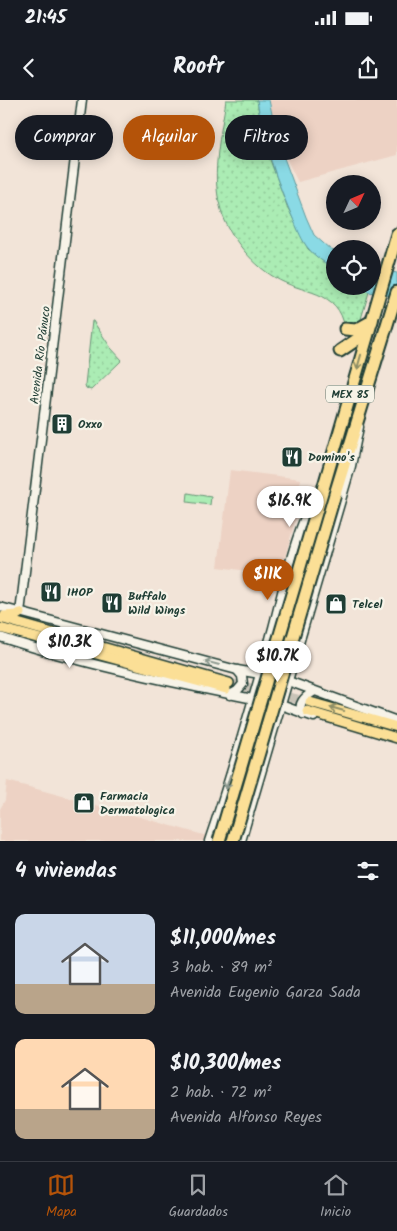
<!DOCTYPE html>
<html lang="es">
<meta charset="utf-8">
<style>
:root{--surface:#171b24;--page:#20242c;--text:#f1f3f6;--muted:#9ea1a6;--line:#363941;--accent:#b45309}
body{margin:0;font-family:Kalam,sans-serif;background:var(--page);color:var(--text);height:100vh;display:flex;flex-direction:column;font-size:19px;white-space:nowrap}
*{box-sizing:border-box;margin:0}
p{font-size:16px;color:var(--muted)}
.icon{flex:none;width:28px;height:28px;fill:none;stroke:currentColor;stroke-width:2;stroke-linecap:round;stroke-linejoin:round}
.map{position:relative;height:741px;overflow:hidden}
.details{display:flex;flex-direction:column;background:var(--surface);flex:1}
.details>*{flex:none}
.top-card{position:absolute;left:15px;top:15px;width:368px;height:45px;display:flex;gap:10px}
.needle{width:32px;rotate:46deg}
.buttons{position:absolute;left:326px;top:75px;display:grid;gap:10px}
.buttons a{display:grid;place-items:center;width:55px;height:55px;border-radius:50%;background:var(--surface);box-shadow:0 2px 12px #0003;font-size:25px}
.price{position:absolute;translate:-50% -42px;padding:0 11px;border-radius:18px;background:#fff;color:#222;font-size:16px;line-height:32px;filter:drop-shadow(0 1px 2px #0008)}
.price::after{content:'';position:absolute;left:50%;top:30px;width:15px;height:11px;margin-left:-8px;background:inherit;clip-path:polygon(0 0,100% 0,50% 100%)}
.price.selected{background:var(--accent);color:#fff}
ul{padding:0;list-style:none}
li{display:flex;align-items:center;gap:15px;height:125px;padding:0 15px}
li span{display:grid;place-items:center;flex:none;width:140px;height:100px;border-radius:10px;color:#555}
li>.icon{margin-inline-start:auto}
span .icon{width:60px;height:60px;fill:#fffc;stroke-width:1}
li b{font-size:21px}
h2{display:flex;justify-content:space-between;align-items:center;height:60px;padding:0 15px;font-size:21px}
.tag{padding:0 18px;border-radius:22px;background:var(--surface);box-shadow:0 2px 12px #0003;font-size:18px;line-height:45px}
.tag.selected{background:var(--accent);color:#fff}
.status{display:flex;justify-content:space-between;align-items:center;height:35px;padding:0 25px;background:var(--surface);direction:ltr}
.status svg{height:14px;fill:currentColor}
header{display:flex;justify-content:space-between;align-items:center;height:65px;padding:0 15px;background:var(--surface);font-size:22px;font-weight:700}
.menu{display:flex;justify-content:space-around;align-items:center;height:70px;border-top:1px solid var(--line);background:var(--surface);font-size:14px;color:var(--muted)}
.menu a{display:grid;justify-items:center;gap:2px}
.menu .selected{color:var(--accent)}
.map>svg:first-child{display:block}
.built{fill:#edd2c4}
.grass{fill:url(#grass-dots);stroke:#659474}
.pitch{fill:#abecb4;stroke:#659474}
.water{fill:#8adae5;stroke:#5f9b9e}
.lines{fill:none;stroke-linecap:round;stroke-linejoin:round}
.major-tunnel{stroke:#c8c3b7;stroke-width:9;stroke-dasharray:9 4.5;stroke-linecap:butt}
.minor-casing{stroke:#1f3d34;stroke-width:11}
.major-casing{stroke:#1f3d34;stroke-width:12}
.highway-casing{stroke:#1f3d34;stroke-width:15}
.minor{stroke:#f7f3e8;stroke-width:8}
.major{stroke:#fbdf96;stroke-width:9}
.highway{stroke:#fbdf96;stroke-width:11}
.highway-bridge-casing{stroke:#1f3d34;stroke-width:15;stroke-linecap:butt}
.highway-bridge{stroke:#fbdf96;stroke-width:11}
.oneway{stroke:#8d8e65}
.oneway2{stroke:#8b988e}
.labels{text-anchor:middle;stroke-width:4.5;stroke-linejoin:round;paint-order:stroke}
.shield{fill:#f7f3e8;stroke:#60746a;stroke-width:1}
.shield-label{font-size:11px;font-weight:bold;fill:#1f3d34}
.street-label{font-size:12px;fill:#1f3d34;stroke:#f7f3e8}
.poi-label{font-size:12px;font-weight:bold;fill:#1f3d34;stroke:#f7f3e8;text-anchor:start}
</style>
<div class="status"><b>21:45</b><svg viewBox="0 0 49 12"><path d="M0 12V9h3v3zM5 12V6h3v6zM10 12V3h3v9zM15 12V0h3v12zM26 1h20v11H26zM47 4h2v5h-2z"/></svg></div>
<header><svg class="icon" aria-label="back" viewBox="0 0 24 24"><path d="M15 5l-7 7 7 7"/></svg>Roofr<svg class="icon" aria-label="share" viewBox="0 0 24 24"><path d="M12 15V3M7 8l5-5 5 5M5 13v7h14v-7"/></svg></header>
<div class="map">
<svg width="397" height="741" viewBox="0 0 397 741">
<defs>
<pattern id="grass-dots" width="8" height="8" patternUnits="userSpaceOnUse" patternTransform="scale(1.25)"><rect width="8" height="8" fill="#abecb4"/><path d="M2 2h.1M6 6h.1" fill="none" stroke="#93cb9b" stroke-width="1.8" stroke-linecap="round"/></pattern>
</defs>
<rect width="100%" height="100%" fill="#f2e4d8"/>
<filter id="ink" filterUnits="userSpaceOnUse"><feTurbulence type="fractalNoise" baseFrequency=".02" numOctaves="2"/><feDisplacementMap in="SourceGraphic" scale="10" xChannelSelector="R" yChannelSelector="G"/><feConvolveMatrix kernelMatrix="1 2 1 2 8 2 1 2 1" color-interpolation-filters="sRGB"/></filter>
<g filter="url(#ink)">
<g class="built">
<path d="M269 0H397V55L298 82 278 42Z"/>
<path d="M230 370 301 379 300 384 305 385 280 475 218 467Z"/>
<path d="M7 681 140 717 207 736 206 741H0V709L5 700Z"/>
</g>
<g class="grass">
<path d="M226 0H257L265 46 287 106 301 135 308 149 335 170V186H358L369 192 358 229H345C339 188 302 195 274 177 250 163 226 132 220 106 211 72 221 34 226 0Z"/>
<path d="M92 221H93L111 248 122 260 91 290 86 288 85 285Z"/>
</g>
<path class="pitch" d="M188 393 211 397 210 405 187 402Z"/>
<g class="water">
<path d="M257 0H269L278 42 306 117 314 135 331 150 335 151V170C326 163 315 157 308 148 302 141 298 130 294 121 277 82 263 42 257 0Z"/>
<path d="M373 168 397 173V197L369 192 358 186H372Z"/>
</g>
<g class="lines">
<g class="major-tunnel">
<path d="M229 583 264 591"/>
<path d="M276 594 310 602"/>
</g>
<g class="minor-casing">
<g id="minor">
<path d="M0 507 237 570 260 574 266 578 283 582"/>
<path d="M20 513 82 0"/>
<path d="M0 537C81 564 170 582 253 599L264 600"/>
<path d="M285 578 288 581 397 621"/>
<path d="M230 595 237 591 243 584 242 576 237 570"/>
<path d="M278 604 314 617"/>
<path d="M303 614C296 604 305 597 313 592"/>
<path d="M209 741C233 671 253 600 273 528 282 495 298 415 320 392"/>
<path d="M241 741 351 366 359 327"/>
</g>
</g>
<g class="major-casing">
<g id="major">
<path d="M4 516 17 515 20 513"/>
<path d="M0 518 229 583"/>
<path d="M0 528 226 589"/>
<path d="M310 602 397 627"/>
<path d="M307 611 397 638"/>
</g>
</g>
<g class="highway-casing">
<g id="highway">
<path d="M345 229 356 230 372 221"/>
<path d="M340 251 368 232"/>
<path d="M323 389 397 134"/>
<path d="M335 394 397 192"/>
</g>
</g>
<use href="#minor" class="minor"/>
<use href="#major" class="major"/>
<use href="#highway" class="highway"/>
<g class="highway-bridge-casing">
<g id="highway-bridge">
<path d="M219 741 323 389"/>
<path d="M233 741 335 394"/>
</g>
</g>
<use href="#highway-bridge" class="highway-bridge"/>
</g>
<defs><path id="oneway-shaft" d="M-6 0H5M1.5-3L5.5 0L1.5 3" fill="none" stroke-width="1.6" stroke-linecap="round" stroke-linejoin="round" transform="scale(1.25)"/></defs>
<g class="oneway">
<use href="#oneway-shaft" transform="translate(359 262) rotate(106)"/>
<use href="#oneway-shaft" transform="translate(337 609) rotate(-164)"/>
</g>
<g class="oneway2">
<use href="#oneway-shaft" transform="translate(212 563) rotate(-165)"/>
<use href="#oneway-shaft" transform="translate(228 682) rotate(107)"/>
</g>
</g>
<defs>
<g id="building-square" transform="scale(1.125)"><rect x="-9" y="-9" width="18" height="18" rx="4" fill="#1f3d34" stroke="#f7f3e8"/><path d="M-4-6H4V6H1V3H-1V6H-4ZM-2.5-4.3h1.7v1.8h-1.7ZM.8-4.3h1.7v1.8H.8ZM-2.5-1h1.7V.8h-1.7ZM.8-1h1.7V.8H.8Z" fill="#fff"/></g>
<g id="restaurant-square" transform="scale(1.125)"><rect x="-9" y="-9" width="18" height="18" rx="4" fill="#1f3d34" stroke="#f7f3e8"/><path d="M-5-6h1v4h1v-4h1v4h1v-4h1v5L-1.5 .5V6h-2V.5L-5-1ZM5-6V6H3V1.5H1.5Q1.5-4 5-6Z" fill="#fff"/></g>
<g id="shop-square" transform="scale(1.125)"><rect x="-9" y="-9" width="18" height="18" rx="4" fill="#1f3d34" stroke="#f7f3e8"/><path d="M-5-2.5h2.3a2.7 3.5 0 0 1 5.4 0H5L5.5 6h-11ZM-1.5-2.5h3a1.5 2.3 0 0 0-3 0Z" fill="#fff"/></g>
</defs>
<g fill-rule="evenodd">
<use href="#building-square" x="62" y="324"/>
<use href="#restaurant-square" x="292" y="357"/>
<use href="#restaurant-square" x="51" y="492"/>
<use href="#restaurant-square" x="112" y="503"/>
<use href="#shop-square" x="336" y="504"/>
<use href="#shop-square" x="84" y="703"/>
</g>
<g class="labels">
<rect class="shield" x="326" y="285.5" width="48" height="17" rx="4"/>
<g class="shield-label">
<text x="350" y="298">MEX 85</text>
</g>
<g class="street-label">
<text transform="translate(40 255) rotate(-83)" y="4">Avenida Río Pánuco</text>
</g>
<g class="poi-label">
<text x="78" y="328">Oxxo</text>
<text x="308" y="361">Domino's</text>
<text x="67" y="496">IHOP</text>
<text x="128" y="500">Buffalo<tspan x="128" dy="14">Wild Wings</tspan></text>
<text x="352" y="508">Telcel</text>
<text x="100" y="700">Farmacia<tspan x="100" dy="14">Dermatologica</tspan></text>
</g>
</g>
</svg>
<div class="buttons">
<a><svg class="needle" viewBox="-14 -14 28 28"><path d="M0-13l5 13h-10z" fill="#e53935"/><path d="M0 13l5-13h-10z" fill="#9ea1a6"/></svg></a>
<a><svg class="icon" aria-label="locate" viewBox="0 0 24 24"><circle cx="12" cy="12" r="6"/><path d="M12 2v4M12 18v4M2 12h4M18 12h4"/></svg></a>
</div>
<b class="price" style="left:290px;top:428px">$16.9K</b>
<b class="price selected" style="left:268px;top:501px">$11K</b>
<b class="price" style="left:70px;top:569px">$10.3K</b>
<b class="price" style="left:278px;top:583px">$10.7K</b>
<div class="top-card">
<a class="tag">Comprar</a>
<a class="tag selected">Alquilar</a>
<a class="tag">Filtros</a>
</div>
</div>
<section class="details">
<h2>4 viviendas<svg class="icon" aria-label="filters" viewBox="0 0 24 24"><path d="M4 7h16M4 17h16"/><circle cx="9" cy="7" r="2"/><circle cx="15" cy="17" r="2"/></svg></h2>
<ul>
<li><span style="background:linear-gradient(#c9d6e8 70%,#b9a48a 0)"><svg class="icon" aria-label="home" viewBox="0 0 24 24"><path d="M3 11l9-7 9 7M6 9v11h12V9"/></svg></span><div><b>$11,000/mes</b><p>3 hab. · 89 m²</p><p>Avenida Eugenio Garza Sada</p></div></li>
<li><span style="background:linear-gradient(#ffd9b3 70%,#b9a48a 0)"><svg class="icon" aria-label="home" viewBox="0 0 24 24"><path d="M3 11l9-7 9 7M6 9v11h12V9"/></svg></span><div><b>$10,300/mes</b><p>2 hab. · 72 m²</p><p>Avenida Alfonso Reyes</p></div></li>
</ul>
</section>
<nav class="menu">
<a class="selected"><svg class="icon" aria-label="map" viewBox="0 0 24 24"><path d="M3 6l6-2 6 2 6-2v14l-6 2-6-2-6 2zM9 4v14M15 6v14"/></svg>Mapa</a>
<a><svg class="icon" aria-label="saved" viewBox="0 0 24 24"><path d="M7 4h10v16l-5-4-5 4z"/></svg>Guardados</a>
<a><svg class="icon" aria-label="home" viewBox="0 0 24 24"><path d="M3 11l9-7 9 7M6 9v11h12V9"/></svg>Inicio</a>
</nav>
